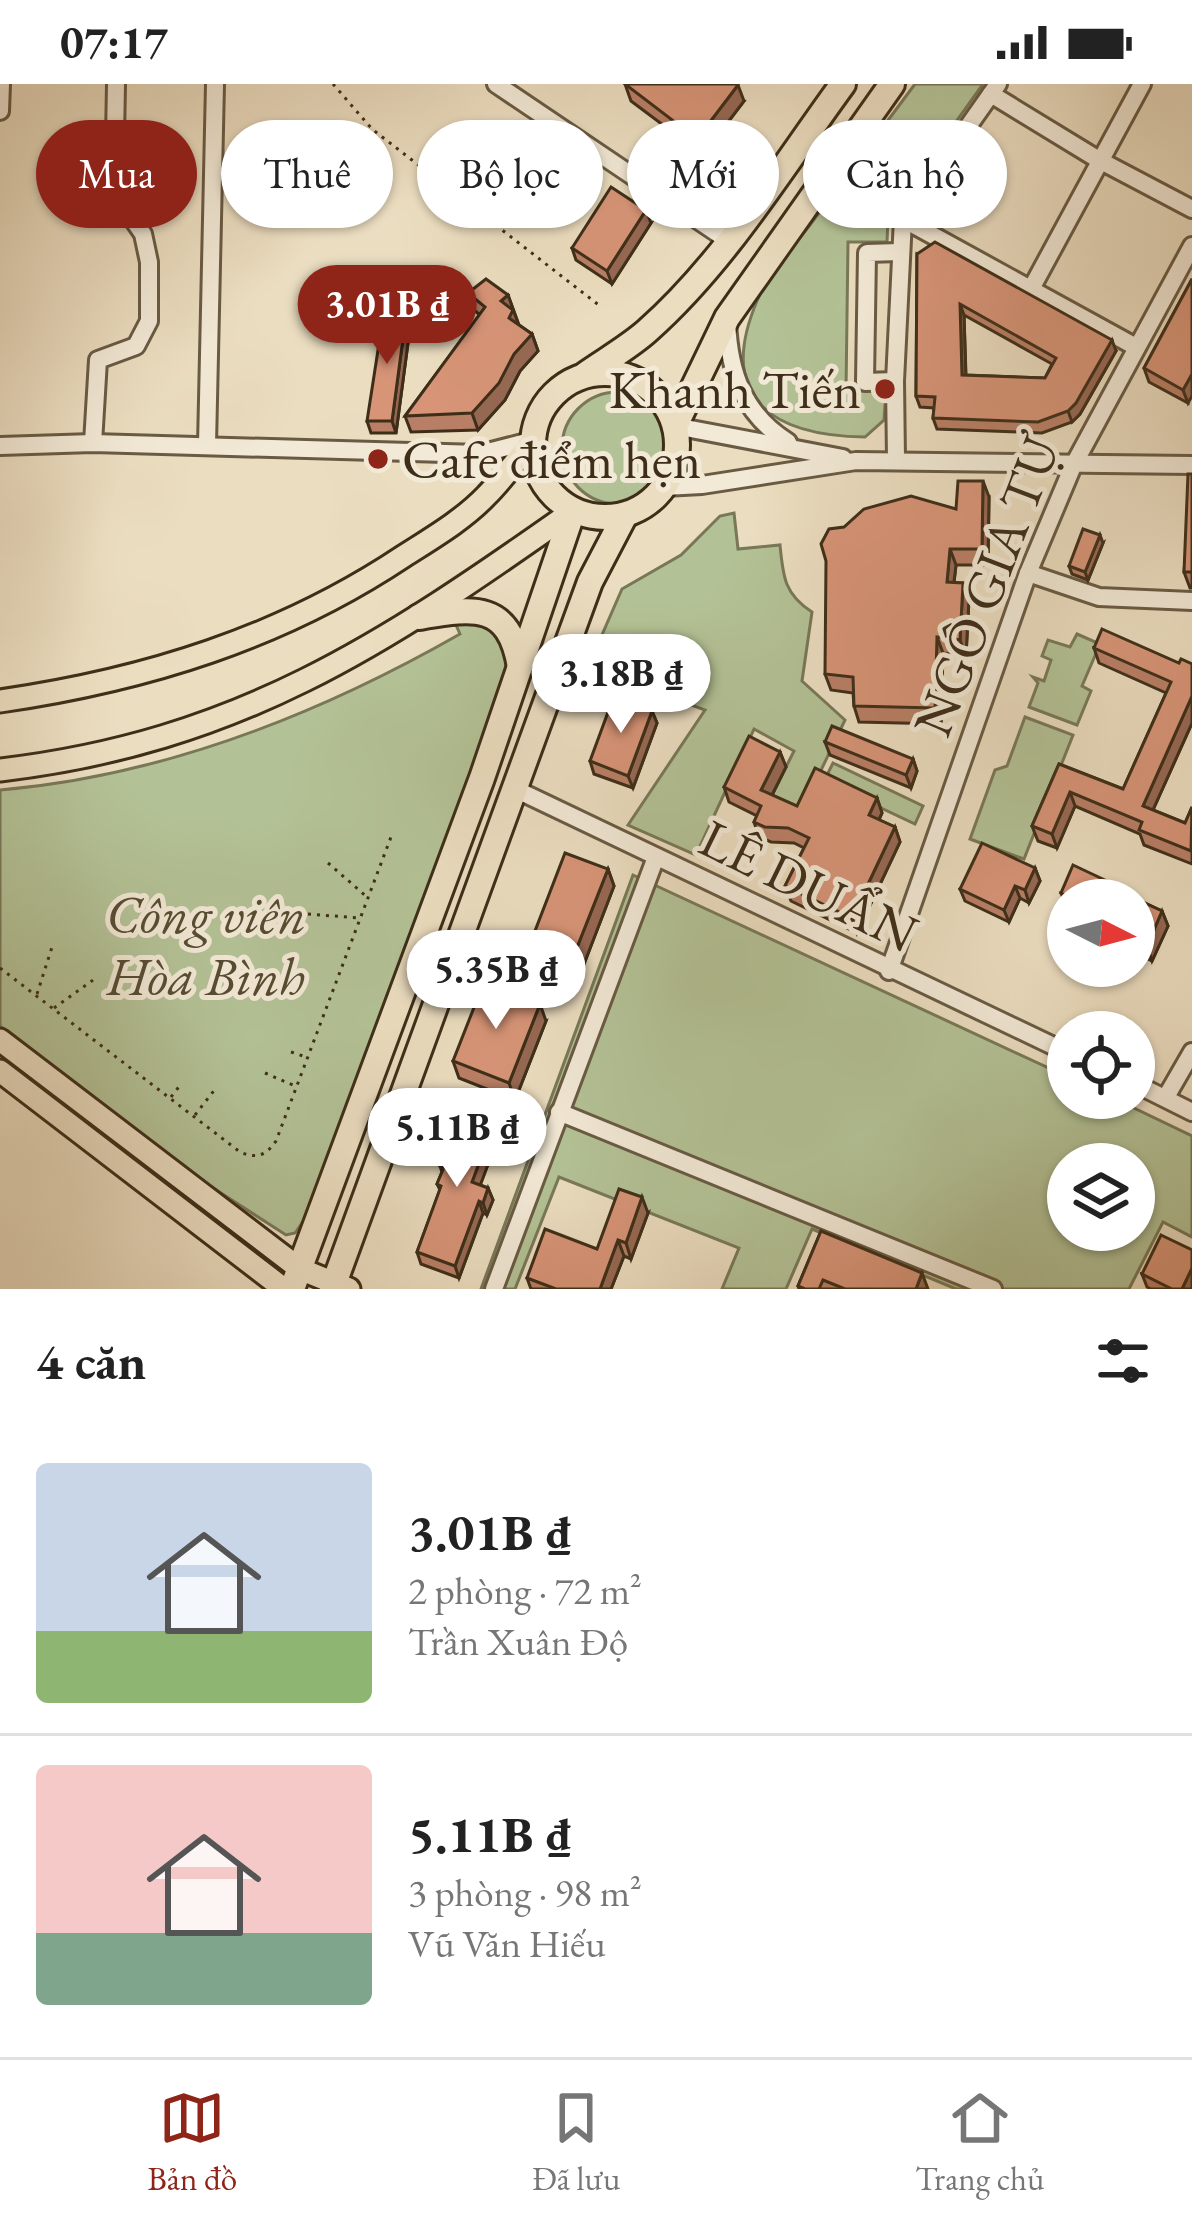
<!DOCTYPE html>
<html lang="vi">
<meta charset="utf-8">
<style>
:root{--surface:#fff;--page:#f2f2f2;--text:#222;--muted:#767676;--line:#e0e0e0;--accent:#8f2418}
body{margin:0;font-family:"EB Garamond",serif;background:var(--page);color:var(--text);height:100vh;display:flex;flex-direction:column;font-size:45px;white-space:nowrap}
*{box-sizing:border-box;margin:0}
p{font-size:39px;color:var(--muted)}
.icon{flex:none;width:66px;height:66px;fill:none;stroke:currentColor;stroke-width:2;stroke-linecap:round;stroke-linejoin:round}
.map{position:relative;height:1205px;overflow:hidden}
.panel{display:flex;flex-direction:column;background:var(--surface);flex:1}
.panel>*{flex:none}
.hud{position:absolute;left:36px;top:36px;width:1122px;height:108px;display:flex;gap:24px}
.needle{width:78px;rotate:96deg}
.tools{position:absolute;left:1047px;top:795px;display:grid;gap:24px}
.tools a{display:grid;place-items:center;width:108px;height:108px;border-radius:50%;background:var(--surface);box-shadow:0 3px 9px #0004;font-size:60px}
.price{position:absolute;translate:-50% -102px;padding:0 27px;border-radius:42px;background:#fff;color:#222;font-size:39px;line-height:78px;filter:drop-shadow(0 3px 6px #0008)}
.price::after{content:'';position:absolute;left:50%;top:72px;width:36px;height:27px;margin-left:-18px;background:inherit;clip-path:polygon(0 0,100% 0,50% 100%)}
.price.on{background:var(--accent);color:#fff}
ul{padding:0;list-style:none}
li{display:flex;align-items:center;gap:36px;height:300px;padding:0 36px}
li+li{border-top:3px solid var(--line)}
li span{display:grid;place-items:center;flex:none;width:336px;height:240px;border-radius:12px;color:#555}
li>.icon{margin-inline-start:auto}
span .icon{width:144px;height:144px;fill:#fffc;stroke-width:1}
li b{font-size:51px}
h2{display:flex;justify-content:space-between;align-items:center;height:144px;padding:0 36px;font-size:51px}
.chip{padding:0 42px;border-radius:54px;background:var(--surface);box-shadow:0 3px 9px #0004;font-size:42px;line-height:108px}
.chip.on{background:var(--accent);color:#fff}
.status{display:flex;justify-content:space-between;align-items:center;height:84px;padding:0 60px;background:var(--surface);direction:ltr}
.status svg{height:33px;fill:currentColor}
.dock{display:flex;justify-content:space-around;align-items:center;height:168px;border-top:3px solid var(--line);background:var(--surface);font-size:33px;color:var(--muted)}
.dock a{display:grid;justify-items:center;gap:6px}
.dock .on{color:var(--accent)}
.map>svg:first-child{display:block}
.green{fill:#b3c296;stroke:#787858;stroke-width:3;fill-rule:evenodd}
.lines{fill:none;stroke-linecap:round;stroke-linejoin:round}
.minor-casing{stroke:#695a43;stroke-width:22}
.major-casing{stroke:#3e2e19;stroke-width:27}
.highway-casing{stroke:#3e2e19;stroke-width:30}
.path{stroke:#3e2e19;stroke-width:3;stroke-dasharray:3 6;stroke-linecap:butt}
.minor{stroke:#f2e9d6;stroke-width:16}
.major{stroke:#ebddc0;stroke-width:21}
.highway{stroke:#ebddc0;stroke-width:24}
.wall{fill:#b97f66;stroke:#3e2e19;stroke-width:3;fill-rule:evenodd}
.shaded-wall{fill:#966853;stroke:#3e2e19;stroke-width:3}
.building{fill:#d79477;stroke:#3e2e19;stroke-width:3;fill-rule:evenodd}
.poi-dot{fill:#8f2418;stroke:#f2e9d6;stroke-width:4.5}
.labels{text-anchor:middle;stroke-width:10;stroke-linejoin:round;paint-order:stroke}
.poi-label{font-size:54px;fill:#3e2e19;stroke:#f2e9d6;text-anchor:end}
.street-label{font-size:54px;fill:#3e2e19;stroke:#f2e9d6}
.park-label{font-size:54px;font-style:italic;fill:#554c32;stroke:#f2e9d6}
</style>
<div class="status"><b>07:17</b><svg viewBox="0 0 49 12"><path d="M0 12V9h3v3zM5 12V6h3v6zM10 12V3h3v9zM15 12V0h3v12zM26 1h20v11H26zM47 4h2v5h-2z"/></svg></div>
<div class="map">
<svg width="1192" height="1205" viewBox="0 0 1192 1205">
<rect width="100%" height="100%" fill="#ebddc0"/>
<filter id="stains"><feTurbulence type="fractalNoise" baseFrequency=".00167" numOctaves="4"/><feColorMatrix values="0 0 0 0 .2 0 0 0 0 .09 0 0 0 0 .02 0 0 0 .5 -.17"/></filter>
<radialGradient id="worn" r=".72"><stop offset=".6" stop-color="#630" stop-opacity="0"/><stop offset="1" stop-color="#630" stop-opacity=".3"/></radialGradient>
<g class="green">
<path d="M915 0H983L888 133 887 158H848L846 307H886L884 336 865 353C775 352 715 316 757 217 769 189 791 165 810 141 845 94 880 47 915 0Z"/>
<circle cx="618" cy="364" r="56"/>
<path d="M734 429 738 465 780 461C783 492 784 510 812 528L802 597 845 636 802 726 772 711 794 667 754 645 696 771 628 741 705 626 588 583 622 505 681 471 720 432Z"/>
<path d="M481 535 511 554 507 594 309 1129 295 1149 286 1151 193 1091 0 942V706C164 692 318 631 460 550L456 541Z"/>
<path d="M1077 550 1100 560 1082 602 1091 607 1077 641 1029 623 1038 599 1033 593 1044 597 1051 576 1042 572 1048 556 1070 563Z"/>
<path d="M1025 633 1073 651 1024 775 970 755 995 686 1007 682Z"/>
<path d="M833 679 923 722 915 740 824 697Z"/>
<path d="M633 791 1068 993V1014H1113L1192 1052V1153L1163 1138 1129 1205H956L812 1145 786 1205H722L739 1164 559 1093 515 1205H481ZM1068 1080H1134V1146H1068Z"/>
</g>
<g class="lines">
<g class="minor-casing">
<g id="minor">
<path d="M496 0 729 157"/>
<path d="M991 10 1099 76 1192 125"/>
<path d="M0 27 1 0"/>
<path d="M903 135 1136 263"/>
<path d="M1031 205 1142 0"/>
<path d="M727 237C729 288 743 330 788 358"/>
<path d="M895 297 865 298 867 169 899 168"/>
<path d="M675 342 843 374"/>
<path d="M93 359 98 276 136 262 149 237V178L143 150 114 108 116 0"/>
<path d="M207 361 215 0"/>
<path d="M0 362 93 359 480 370 534 356"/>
<path d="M896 376 895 297 903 135 998 0"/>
<path d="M664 403 702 401 856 377 1192 381"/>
<path d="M1028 489 1099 513 1192 517"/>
<path d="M515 705 1068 969"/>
<path d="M889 887 1028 489 1073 382 1192 162"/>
<path d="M1134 999 1192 1028"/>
<path d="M1166 1013 1192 968"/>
<path d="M559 1028 993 1205"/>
<path d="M494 1205 656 773"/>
</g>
</g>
<g class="major-casing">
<g id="major">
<path d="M0 617C145 596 281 554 404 472 432 454 463 436 486 412 503 395 518 374 534 356"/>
<path d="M0 686C238 658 383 561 573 427"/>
<path d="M0 956 300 1185 349 1205"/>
<path d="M0 987 284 1205"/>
</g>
</g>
<g class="highway-casing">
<g id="highway">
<circle cx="605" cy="361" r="72"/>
<path d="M586 290C606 276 629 263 647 247 725 178 782 83 843 0"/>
<path d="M675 342 727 234 892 0"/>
<path d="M419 533C473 524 509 517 520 583"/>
<path d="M292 1205 482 694 573 427"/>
<path d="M332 1205 590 498 625 431"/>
</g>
</g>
<g class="path">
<path d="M333 0 372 45 600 222"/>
<path d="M328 779 367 813"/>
<path d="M308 830 359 834"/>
<path d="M0 884 240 1068C256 1075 266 1072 276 1057L391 753"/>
<path d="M37 910 53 860"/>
<path d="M54 924 96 894"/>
<path d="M291 968 306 973"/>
<path d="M265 989 295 1002"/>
<path d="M171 1013 181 1000"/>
<path d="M195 1031 216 1004"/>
</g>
<use href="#minor" class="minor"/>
<use href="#major" class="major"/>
<use href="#highway" class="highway"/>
</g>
<g class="wall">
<path d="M625 0 744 17 703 71 631 17Z"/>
<path d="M651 139 612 200 576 176 572 164Z"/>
<path d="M917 170 1116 267 1080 330 1072 338 1042 349 937 345 933 334 934 324 920 323 916 312ZM964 231 1052 280 1045 294 966 291Z"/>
<path d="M1192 195 1188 319 1149 298 1144 284Z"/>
<path d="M468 209 508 211 519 241 532 250 538 267 520 287 505 316 478 346 411 348 405 332 480 231 474 226Z"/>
<path d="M410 244 396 349H371L367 337Z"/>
<path d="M1192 390V504H1190L1184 488Z"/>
<path d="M989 413 988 481H956L954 499H963L969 515 966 572 943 569 941 640 859 638 854 622 853 609 831 606 825 590 956 425Z"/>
<path d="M1103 459 1088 496 1072 490 1069 482Z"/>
<path d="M1094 564 1179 579 1192 639 1153 726 1185 739 1192 723V780L1144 761 1140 750 1075 722 1057 764 1038 757 1032 742 1059 680 1123 705 1166 609 1099 579Z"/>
<path d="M652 627 657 639 633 704 594 690 590 677Z"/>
<path d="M825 658 913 675 917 687 911 704 830 671Z"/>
<path d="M780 668 786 683 772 711 797 722 877 714 882 729 879 736 895 743 900 758 857 849 791 817 785 802 804 764 794 759 771 758 759 753 754 738 757 732 729 718 724 703Z"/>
<path d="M1035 784 1040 797 1029 819 1020 814 1009 838 965 817 960 805Z"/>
<path d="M608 785 614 802 579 893 536 877 530 860Z"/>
<path d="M1061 809 1126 810 1162 827 1168 842 1152 877 1134 868V816H1068V825Z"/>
<path d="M546 937 515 1016 459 994 453 977Z"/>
<path d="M494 1039 499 1051 480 1101 488 1104 493 1116 487 1131 483 1129 459 1194 421 1180 417 1168 440 1106 437 1100 442 1088 440 1082Z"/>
<path d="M648 1129 631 1175 624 1172 611 1205H531L527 1194 597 1165Z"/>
<path d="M821 1147 928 1205H799L798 1202Z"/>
<path d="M1142 1190 1192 1205H1151L1147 1203Z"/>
</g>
<g class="shaded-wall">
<path d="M738 1 744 17 703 71 697 55Z"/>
<path d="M646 126 651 139 612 200 607 187Z"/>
<path d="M508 211 519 242 515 251 501 217Z"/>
<path d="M960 220 964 231 966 301 962 291Z"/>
<path d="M406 232 410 244 396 349 392 337Z"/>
<path d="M532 250 538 267 520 287 505 316 478 346 472 329 514 270Z"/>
<path d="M1112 256 1116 267 1080 330 1072 338 1068 327Z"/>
<path d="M1192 290V312L1188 319 1183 306Z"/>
<path d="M983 397 989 413 988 481 982 465Z"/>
<path d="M1100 451 1103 459 1088 496 1085 488Z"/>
<path d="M950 465 956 481 952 514 947 498Z"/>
<path d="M963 499 969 515 966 572 960 556Z"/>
<path d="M937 553 943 569 941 640 935 624Z"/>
<path d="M1192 612V639L1148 737 1143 722Z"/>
<path d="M652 627 657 639 633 704 628 692Z"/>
<path d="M780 668 786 683 767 721 761 706Z"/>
<path d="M913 675 917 687 911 704 906 691Z"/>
<path d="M1070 708 1075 722 1057 764 1052 750Z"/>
<path d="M877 714 882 729 874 746 869 731Z"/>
<path d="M895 743 900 758 857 849 852 834Z"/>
<path d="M1035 784 1040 797 1029 819 1025 806Z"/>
<path d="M608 785 614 802 579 893 572 876Z"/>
<path d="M1015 802 1020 814 1009 838 1004 826Z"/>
<path d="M1162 827 1168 842 1152 877 1147 862Z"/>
<path d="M540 920 546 937 515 1016 509 999Z"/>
<path d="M494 1039 499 1051 477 1110 472 1098Z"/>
<path d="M488 1104 493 1116 487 1131 483 1119Z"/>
<path d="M642 1113 648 1129 631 1175 626 1159Z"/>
<path d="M479 1117 483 1129 459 1194 455 1182Z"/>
<path d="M618 1156 624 1172 611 1205H600Z"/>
<path d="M1192 1184V1205H1182Z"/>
<path d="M922 1189 928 1205H916Z"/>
</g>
<g class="building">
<path d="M625 0H737L738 1 697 55Z"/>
<path d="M611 103 646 126 607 187 572 164Z"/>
<path d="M935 158 1112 256 1076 319 1068 327 1038 338 933 334 935 313 916 312 917 170ZM960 220 1056 274 1045 294 962 291Z"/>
<path d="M486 195 508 211 501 217 513 226 509 234 532 250 514 270 499 299 472 329 405 332 485 223 468 209Z"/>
<path d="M1192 195V290L1183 306 1144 284Z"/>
<path d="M385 221 406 232 392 337H367Z"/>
<path d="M1188 390H1192V488H1184Z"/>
<path d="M958 397H983L982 465H950L947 498 963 499 960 556 937 553 935 624 854 622 853 593 825 590 826 477 821 460 829 445 844 443 864 425 911 412 956 425Z"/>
<path d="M1083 445 1100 451 1085 488 1069 482Z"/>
<path d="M1102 545 1179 579 1181 575 1192 580V612L1143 722 1185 739 1192 723 1191 767 1139 746 1142 738 1070 708 1052 750 1032 742 1059 680 1123 705 1171 598 1094 564Z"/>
<path d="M614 612 652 627 628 692 590 677Z"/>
<path d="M832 642 913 675 906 691 825 658Z"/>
<path d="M749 652 780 668 761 706 797 722 815 684 877 714 869 731 895 743 852 834 785 802 809 754 788 744 765 743 754 738 761 722 724 703Z"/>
<path d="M982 759 1035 784 1025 806 1015 802 1004 826 960 805Z"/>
<path d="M565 769 608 785 572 876 530 860Z"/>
<path d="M1073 781 1124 805 1123 809 1162 827 1147 862 1134 856V816H1075L1061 809Z"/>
<path d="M484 898 540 920 509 999 453 977Z"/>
<path d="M461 1026 494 1039 472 1098 488 1104 483 1119 479 1117 455 1182 417 1168 441 1102 437 1100 444 1083 440 1082Z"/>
<path d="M619 1105 642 1113 626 1159 618 1156 600 1205H556L527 1194 545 1145 597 1165Z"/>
<path d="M821 1147 922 1189 916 1205H845L823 1196 819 1205H805L798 1202Z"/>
<path d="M1161 1151 1192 1166V1184L1182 1205H1172L1142 1190Z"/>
</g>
<g class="poi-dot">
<circle cx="885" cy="305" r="12"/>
<circle cx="378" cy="375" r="12"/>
</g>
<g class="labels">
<g class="poi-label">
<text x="861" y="324">Khanh Tiến</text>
<text x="402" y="394" text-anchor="start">Cafe điểm hẹn</text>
</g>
<g class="street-label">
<text transform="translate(986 502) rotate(-69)" y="19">NGÔ GIA TỰ</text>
<text transform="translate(809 801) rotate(26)" y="19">LÊ DUẨN</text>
</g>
<g class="park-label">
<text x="206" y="849">Công viên<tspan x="206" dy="62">Hòa Bình</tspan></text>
</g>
</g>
<rect width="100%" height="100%" filter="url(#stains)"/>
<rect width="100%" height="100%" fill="url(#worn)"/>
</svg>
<div class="tools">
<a><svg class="needle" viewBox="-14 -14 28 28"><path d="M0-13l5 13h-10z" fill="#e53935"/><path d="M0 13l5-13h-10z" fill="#767676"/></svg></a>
<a><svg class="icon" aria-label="locate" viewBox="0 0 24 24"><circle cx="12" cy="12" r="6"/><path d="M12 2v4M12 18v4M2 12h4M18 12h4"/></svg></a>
<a><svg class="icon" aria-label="layers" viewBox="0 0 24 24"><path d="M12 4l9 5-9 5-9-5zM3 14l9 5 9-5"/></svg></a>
</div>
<b class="price on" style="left:387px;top:283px">3.01B ₫</b>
<b class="price" style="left:621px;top:652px">3.18B ₫</b>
<b class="price" style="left:496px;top:948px">5.35B ₫</b>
<b class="price" style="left:457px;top:1106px">5.11B ₫</b>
<div class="hud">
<a class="chip on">Mua</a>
<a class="chip">Thuê</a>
<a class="chip">Bộ lọc</a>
<a class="chip">Mới</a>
<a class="chip">Căn hộ</a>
</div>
</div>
<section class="panel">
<h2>4 căn<svg class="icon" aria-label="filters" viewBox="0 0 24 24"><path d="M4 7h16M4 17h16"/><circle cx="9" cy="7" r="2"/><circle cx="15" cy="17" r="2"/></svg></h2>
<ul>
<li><span style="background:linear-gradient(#c9d6e8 70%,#8fb573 0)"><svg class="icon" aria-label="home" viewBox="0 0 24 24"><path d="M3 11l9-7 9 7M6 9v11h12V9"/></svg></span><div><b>3.01B ₫</b><p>2 phòng · 72 m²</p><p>Trần Xuân Độ</p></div></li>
<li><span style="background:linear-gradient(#f6c9c9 70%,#7fa58c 0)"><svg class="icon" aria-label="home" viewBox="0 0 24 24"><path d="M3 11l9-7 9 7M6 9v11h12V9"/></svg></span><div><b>5.11B ₫</b><p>3 phòng · 98 m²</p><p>Vũ Văn Hiếu</p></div></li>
</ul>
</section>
<nav class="dock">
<a class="on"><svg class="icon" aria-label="map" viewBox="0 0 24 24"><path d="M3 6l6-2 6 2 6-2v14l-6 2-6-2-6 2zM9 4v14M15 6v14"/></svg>Bản đồ</a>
<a><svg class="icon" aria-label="saved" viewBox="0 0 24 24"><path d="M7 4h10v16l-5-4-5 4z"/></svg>Đã lưu</a>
<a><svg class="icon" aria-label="home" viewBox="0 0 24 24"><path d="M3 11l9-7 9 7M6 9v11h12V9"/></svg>Trang chủ</a>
</nav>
